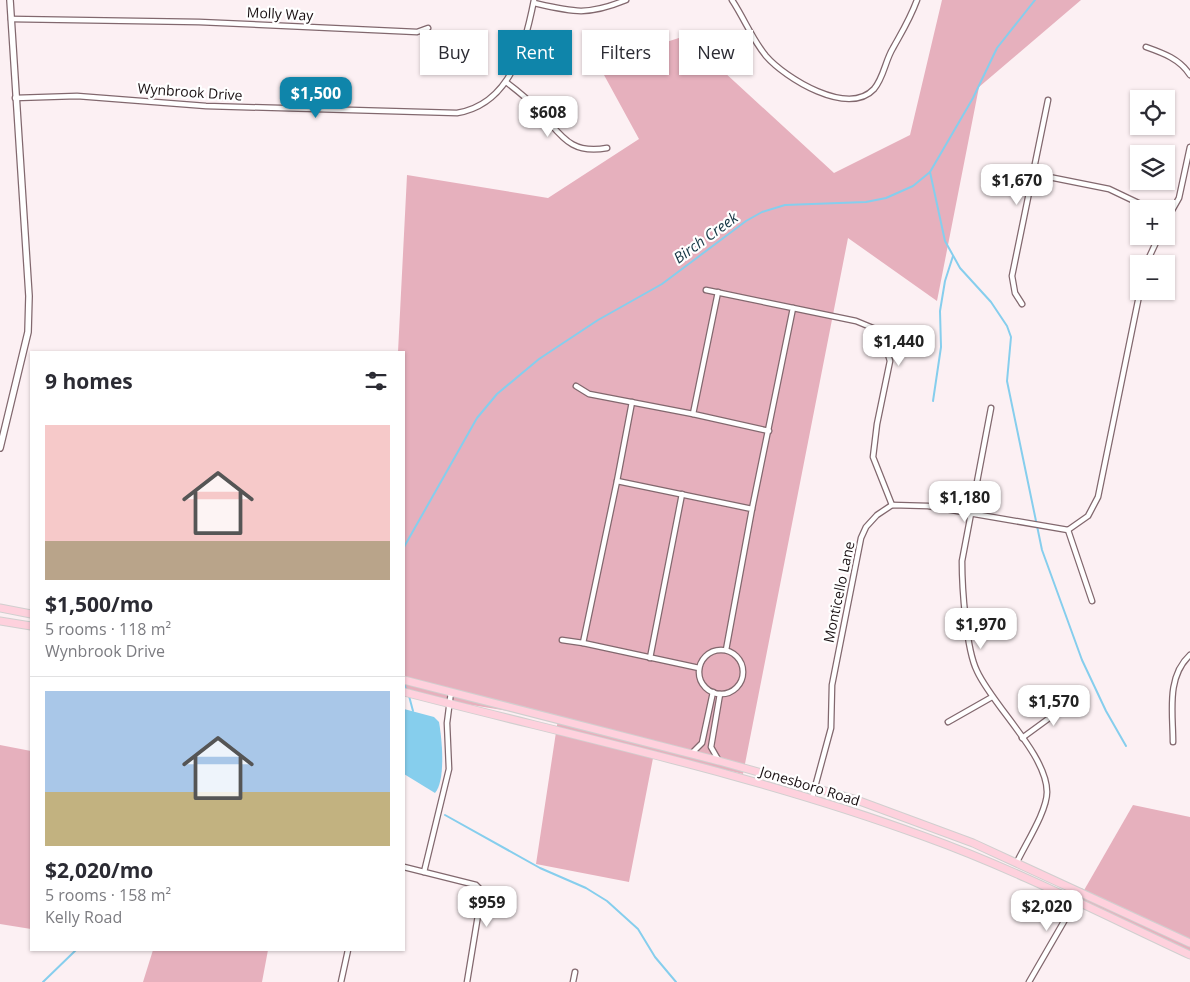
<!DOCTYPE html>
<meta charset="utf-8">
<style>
:root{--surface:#fff;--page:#f7f7f7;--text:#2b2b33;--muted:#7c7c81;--line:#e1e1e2;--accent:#0f85aa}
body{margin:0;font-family:"Open Sans",sans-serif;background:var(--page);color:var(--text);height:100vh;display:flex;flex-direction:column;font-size:19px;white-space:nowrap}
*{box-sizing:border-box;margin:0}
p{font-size:16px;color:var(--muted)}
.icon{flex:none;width:28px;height:28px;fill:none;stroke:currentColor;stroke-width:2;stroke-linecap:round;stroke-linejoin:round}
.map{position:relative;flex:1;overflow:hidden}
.sheet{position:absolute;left:30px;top:351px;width:375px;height:600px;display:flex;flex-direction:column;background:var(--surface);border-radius:0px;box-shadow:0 1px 4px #0004}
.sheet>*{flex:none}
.banner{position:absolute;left:420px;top:30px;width:475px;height:45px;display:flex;gap:10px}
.tools{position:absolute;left:1130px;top:90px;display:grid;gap:10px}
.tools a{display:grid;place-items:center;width:45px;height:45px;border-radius:0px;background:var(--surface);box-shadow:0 1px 4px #0004;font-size:25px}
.price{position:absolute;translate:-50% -42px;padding:0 11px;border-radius:10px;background:#fff;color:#222;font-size:16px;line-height:32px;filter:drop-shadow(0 1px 2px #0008)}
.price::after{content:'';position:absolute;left:50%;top:30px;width:15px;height:11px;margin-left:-8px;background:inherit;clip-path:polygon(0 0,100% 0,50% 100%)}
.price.selected{background:var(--accent);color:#fff}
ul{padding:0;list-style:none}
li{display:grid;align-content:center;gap:10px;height:265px;padding:0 15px}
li+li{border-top:1px solid var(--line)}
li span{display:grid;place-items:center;height:155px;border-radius:0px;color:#555}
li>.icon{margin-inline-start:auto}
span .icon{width:90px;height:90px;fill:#fffc;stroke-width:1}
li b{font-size:21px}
h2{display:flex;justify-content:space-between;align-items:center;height:60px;padding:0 15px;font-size:21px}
.tag{padding:0 18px;border-radius:0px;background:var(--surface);box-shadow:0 1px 4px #0004;font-size:18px;line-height:45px}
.tag.selected{background:var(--accent);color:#fff}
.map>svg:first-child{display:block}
.green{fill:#e6b0bd}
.water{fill:#86ceed}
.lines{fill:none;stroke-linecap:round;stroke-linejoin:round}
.stream{stroke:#86ceed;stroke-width:2}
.minor-casing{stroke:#82686e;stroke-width:7}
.tertiary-casing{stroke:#82686e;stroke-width:8}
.primary-casing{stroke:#d1cfcf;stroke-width:9}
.minor{stroke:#fff;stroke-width:4.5}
.tertiary{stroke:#fff;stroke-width:5.5}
.primary{stroke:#fed1dd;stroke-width:7}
.labels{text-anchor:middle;stroke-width:4.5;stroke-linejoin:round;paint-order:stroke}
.street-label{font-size:14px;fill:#180f11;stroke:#fff}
.water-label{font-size:15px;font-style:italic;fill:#163745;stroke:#fff}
</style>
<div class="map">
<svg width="1190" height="982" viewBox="0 0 1190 982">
<rect width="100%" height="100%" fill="#fcf0f3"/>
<g class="green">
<path d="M942 0H1081L979 87 937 301 848 238 743 774 654 753 629 882 536 864 558 719 404 694V352H398L407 175 548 198 639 139 598 64 685 36 834 173 910 135Z"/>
<path d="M0 745 31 751V929L0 924Z"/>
<path d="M1133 805 1190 817V953L1079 899Z"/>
<path d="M153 950H268L262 982H143Z"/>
</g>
<path class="water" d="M404 709 434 717 439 722C442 739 446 780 435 793L404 774Z"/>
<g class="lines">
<g class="stream">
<path d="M930 172 945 241 960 268 991 302 1007 326 1011 337 1007 381 1042 550 1082 660 1106 711 1126 746"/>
<path d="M933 401 941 347 940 311 945 281 953 256"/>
<path d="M404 547 477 418 497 394 539 359 598 320 662 284 746 221 762 212 785 205 866 202 886 198 913 186 930 172 973 98 997 48 1035 0"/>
<path d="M404 684 406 689"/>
<path d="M409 696 413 711"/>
<path d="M445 815 540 868 586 888 607 901 638 929 655 957 676 982"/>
<path d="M43 982 76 950"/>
</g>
<g class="minor-casing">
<g id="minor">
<path d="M732 0C744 18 752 39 766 56 785 78 848 117 874 89 884 77 885 61 893 48 903 30 910 19 917 0"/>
<path d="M534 3C573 12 587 16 626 0"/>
<path d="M11 19 199 22 417 32 428 28"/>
<path d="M1146 47C1163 53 1180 59 1190 75"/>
<path d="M506 82C518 91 529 100 539 111 561 134 569 155 607 148"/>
<path d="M15 98 77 96 206 106 457 113C511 104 525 46 534 0"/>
<path d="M1034 174 1109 189 1151 209"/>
<path d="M1166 221 1179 198 1190 147"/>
<path d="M1146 264 1159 236"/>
<path d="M706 290 793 308 752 509"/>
<path d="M718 292 693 414 769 431"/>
<path d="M1022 304 1015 293 1012 276 1048 100"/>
<path d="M793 308 856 321 873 328 883 338 890 361 877 424 873 457 892 505"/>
<path d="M576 386 589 394 693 414"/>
<path d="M991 408 962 561C962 587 966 649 977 671 993 706 1047 755 1047 792 1047 811 1026 843 1017 862"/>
<path d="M617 481 632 402"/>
<path d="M1068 530 1092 601"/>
<path d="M562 640 583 643"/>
<circle cx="721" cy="672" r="22"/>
<path d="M650 658 682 494"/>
<path d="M699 668 583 643 617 481 752 509 726 650"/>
<path d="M948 722 992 697"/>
<path d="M1022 738 1074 700"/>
<path d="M1173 742C1173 713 1166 677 1190 655"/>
<path d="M691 754 702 743 713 692"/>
<path d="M719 761 711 747 720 694"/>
<path d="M812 798 831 728 832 685 861 538 866 527 877 515 892 505 928 506 1068 530 1088 516 1098 497 1140 291"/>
<path d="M404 867 476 885 482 891 467 982"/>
<path d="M424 872 449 769 447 723 451 692"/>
<path d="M341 982 348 950"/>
<path d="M573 982 575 972"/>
<path d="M1029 982 1081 892"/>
</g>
</g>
<g class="tertiary-casing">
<path id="tertiary" d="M0 448 28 332 29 296 10 0"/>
</g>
<g class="primary-casing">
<g id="primary">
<path d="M0 608 31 614"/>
<path d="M0 621 31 626"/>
<path d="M404 680 719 761 854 799 973 843 1190 943"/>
<path d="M404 692C577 737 754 774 923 836 1015 869 1102 914 1190 955"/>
</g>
</g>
<use href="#minor" class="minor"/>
<use href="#tertiary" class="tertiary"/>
<use href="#primary" class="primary"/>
</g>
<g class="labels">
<g class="street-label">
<text transform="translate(280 14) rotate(3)" y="5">Molly Way</text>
<text transform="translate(190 92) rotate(4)" y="5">Wynbrook Drive</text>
<text transform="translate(839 592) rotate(-78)" y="5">Monticello Lane</text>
<text transform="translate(810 786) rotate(17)" y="5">Jonesboro Road</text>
</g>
<g class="water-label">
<text transform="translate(706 238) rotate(-36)" y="5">Birch Creek</text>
</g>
</g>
</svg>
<div class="tools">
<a><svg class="icon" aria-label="locate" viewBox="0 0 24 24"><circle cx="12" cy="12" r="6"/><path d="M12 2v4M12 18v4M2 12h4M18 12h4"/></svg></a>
<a><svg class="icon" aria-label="layers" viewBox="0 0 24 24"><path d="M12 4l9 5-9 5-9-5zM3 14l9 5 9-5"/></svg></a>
<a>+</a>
<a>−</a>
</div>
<b class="price selected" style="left:316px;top:119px">$1,500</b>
<b class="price" style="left:548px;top:138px">$608</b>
<b class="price" style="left:1017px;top:206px">$1,670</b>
<b class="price" style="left:899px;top:367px">$1,440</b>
<b class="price" style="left:965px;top:523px">$1,180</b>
<b class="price" style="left:981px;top:650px">$1,970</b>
<b class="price" style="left:1054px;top:727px">$1,570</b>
<b class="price" style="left:487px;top:928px">$959</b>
<b class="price" style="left:1047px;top:932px">$2,020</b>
<div class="banner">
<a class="tag">Buy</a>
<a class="tag selected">Rent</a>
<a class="tag">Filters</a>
<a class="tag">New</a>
</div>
<section class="sheet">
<h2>9 homes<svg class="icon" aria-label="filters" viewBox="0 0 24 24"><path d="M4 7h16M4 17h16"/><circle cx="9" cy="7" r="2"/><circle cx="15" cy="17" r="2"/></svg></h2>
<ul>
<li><span style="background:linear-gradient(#f6c9c9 75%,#b9a48a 0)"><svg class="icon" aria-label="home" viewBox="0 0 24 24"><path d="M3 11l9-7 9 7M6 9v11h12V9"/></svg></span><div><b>$1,500/mo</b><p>5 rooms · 118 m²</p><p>Wynbrook Drive</p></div></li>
<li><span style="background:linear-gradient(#a9c7e8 65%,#c2b280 0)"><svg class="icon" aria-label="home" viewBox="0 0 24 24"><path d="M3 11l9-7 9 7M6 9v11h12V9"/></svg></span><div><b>$2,020/mo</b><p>5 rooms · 158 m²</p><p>Kelly Road</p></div></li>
</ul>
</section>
</div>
